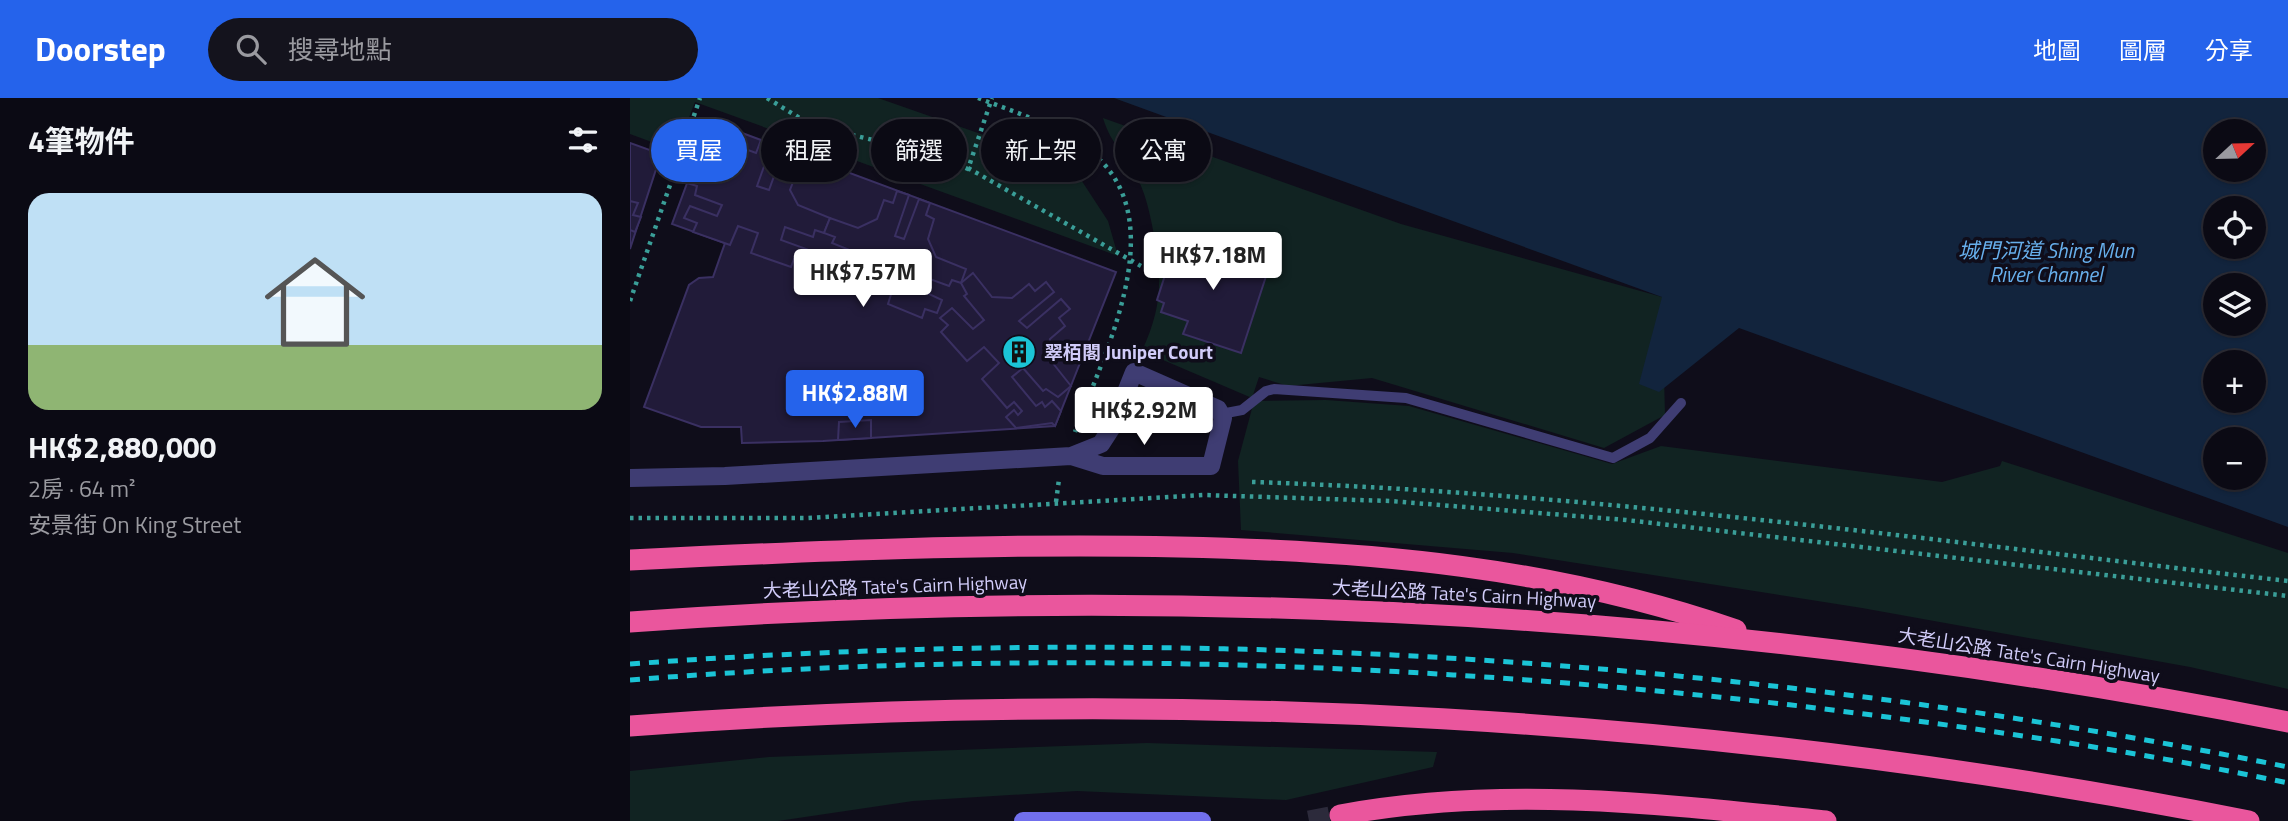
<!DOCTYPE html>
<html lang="zh-TW">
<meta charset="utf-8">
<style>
:root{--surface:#0b0a14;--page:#14131d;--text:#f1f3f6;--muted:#9a9aa0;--line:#2b2b34;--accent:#2563eb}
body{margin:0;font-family:"Titillium Web","Noto Sans TC",sans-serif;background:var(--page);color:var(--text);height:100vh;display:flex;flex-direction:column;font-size:26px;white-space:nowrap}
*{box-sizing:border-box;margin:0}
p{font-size:23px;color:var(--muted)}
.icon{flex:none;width:38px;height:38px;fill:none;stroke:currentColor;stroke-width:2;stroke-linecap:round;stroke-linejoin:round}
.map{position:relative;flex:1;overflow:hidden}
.side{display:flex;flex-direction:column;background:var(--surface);width:630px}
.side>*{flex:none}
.top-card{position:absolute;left:21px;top:21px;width:665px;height:63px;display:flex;gap:14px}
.needle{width:46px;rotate:68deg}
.controls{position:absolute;left:1573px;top:21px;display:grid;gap:14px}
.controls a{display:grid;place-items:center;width:63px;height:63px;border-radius:50%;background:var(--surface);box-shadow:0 2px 5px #0004,0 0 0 2px var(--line);font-size:35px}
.price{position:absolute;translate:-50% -60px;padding:0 16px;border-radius:7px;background:#fff;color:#222;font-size:23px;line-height:46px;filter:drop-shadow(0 2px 4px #0008)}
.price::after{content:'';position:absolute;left:50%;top:42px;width:21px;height:16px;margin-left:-10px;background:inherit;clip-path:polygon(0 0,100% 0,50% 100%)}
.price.selected{background:var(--accent);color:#fff}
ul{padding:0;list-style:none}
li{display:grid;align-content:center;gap:14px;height:371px;padding:0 28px}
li+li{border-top:2px solid var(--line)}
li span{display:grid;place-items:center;height:217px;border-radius:21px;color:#555}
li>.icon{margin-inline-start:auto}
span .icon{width:126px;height:126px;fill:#fffc;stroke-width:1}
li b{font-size:30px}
h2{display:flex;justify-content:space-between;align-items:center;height:84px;padding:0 28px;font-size:30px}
.chip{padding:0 24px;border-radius:32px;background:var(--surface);box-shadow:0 2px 5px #0004,0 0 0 2px var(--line);font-size:24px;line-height:63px}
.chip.selected{background:var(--accent);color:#fff}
header{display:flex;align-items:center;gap:42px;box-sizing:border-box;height:98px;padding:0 35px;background:var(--accent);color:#fff}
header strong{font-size:33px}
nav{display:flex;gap:38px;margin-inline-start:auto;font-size:24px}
.search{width:490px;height:63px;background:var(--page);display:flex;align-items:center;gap:18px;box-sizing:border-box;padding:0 24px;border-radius:38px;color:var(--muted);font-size:26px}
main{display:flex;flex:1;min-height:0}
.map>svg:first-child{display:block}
.green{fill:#112322}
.water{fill:#12243d;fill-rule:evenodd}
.building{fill:#211b39;stroke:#3a3062;stroke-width:2}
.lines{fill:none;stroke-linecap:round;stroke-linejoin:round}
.motorway-tunnel{stroke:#2c2a3b;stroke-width:21;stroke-dasharray:21 10;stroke-linecap:butt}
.path{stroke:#3a9e98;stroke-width:4.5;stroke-dasharray:3.5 5;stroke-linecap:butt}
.service{stroke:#3f3d73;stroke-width:10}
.minor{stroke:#3f3d73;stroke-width:18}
.secondary{stroke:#716fed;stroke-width:18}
.motorway{stroke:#ea569d;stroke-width:21}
.rail{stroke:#1bc4d6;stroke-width:5;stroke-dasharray:10 9;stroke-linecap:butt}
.labels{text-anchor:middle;stroke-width:7;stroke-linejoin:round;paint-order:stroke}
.poi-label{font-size:19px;font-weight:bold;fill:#d1ccf9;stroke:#0f0d1a;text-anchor:start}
.street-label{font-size:19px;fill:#d1ccf9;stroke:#0f0d1a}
.water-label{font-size:21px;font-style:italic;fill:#67afec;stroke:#0f0d1a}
</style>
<header>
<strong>Doorstep</strong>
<div class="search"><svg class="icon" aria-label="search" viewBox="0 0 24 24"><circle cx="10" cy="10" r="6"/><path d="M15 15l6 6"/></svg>搜尋地點</div>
<nav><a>地圖</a><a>圖層</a><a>分享</a></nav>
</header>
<main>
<section class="side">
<h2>4筆物件<svg class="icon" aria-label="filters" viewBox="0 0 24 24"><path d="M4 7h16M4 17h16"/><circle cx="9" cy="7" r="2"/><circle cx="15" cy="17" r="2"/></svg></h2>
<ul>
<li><span style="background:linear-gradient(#bfe0f5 70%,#8fb573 0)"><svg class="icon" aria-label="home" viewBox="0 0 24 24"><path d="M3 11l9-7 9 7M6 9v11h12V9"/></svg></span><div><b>HK$2,880,000</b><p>2房 · 64 m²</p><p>安景街 On King Street</p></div></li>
</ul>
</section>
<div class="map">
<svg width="1658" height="723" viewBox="0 0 1658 723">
<rect width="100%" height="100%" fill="#0f0d1a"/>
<g class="green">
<path d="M0 0H248L442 68 478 123 488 158 65 4 46 53 0 36Z"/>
<path d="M473 20 771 126 1032 199 1035 317 974 350 742 280 658 288 629 279 622 300 512 253C533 206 532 181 523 132 519 111 515 94 505 75 493 51 482 49 473 20Z"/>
<path d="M696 302 779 308 982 366 1031 348 1312 384 1370 368 1372 363 1658 455V591L1560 569 1232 510 883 455 611 432 608 363 624 303Z"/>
<path d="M517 645 807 654 803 669 656 702 447 693 283 703 148 723H0V673L139 659Z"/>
</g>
<path class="water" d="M484 0H1658V429L1109 230 1029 294 1009 286 1032 199ZM1586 33H1624V72H1586ZM1586 110H1624V149H1586ZM1586 187H1624V226H1586ZM1586 264H1624V303H1586ZM1586 341H1624V380H1586Z"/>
<g class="building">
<path d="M80 23 486 174 425 328 193 343 112 345 111 329H71L14 309 59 187 69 180 83 179 95 145 42 126Z"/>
<path d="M131 42 142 46 127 88 139 92 154 51 164 54 160 68 168 71 160 92 168 107 200 120 194 135 185 132 183 139 155 129 151 142 179 152 174 164 164 161 161 169 121 155 128 135 108 128 100 147 63 134 67 125 54 120 60 108 87 118 92 107 65 97 67 88 57 85 62 70 92 80 109 73 118 52 126 55Z"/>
<path d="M0 45 31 56 0 151Z"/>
<path d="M267 93 279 97 265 138 274 141 289 101 300 105 296 117 304 121 298 141 306 159 336 171 331 185 322 182 319 188 289 177 286 190 312 202 307 215 295 211 292 220 258 206 264 187 244 179 237 198 204 186 207 177 195 172 199 159 227 170 232 157 202 145 205 139 194 135 200 120 228 130 247 121 254 102 263 105Z"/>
<path d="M0 103 8 105 3 117 11 119 5 134 0 132Z"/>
<path d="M548 137 640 166 611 255 553 236 558 223 531 214 534 205 527 202Z"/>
<path d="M343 175 362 199 382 200 399 186 405 193 416 184 424 194 389 223 397 230 431 201 440 211 429 220 435 228 420 241 418 259 441 288 428 299 416 291 413 293 393 270 382 279 406 308 412 304 415 309 422 303 431 313 425 328 422 325 386 330 376 319 384 312 388 317 392 313 384 304 377 310 352 281 369 265 354 249 337 263 311 234 318 227 310 220 322 210 343 231 354 222 334 198 337 196 331 185Z"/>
<path d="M241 322V340L208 342 209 324Z"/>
</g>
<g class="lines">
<path class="motorway-tunnel" d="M679 723 710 717"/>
<g class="path">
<path d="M137 0 181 27 309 58 338 71 362 0"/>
<path d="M348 0C389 16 435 29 467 59 542 128 473 257 445 334"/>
<path d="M338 70 511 168"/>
<path d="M0 203 70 0"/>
<path d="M622 384C969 395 1313 444 1658 483"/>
<path d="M426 404 429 381"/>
<path d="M0 420H177L574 397 760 403 996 422 1658 498"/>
</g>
<path class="service" d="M591 316 612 312 636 293 644 291 776 300 983 360 1020 340 1051 305"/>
<path class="minor" d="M0 380 95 378 441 358 471 346 482 329 504 274 588 311 593 320 581 368H473L441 358"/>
<path class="secondary" d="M393 723H572"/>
<g class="motorway">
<path d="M0 462C183 453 366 445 549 449 741 453 924 469 1106 532"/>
<path d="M0 524C555 484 1112 516 1658 624"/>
<path d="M0 628C540 588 1087 617 1619 723"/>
<path d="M710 717C872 687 1034 706 1196 723"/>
</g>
<g class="rail">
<path d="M0 566C554 525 1114 559 1658 669"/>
<path d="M0 582C389 551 782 563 1170 608 1333 628 1497 651 1658 685"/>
</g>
</g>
<defs>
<g id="building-disc" transform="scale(1.75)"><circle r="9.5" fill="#1bc4d6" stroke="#0f0d1a"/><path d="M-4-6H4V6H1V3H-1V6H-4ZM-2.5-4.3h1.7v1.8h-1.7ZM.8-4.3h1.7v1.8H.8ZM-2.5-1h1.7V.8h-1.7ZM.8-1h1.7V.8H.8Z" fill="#111"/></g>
</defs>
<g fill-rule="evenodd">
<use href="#building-disc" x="389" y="254"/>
</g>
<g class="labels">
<g class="poi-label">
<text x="414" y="261">翠栢閣 Juniper Court</text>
</g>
<g class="street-label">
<text transform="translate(265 488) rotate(-2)" y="7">大老山公路 Tate's Cairn Highway</text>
<text transform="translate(834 496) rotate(3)" y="7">大老山公路 Tate's Cairn Highway</text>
<text transform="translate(1399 557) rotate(9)" y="7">大老山公路 Tate's Cairn Highway</text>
</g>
<g class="water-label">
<text x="1416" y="160">城門河道 Shing Mun<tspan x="1416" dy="24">River Channel</tspan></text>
</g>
</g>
</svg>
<div class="controls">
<a><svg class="needle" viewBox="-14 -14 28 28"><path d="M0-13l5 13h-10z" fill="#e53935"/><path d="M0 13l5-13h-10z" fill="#9a9aa0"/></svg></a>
<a><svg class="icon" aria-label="locate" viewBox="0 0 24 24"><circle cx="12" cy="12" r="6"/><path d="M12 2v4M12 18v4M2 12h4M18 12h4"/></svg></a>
<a><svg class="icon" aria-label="layers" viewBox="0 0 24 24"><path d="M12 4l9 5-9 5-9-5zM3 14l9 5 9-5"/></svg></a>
<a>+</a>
<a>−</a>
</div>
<b class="price" style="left:583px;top:194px">HK$7.18M</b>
<b class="price" style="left:233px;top:211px">HK$7.57M</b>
<b class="price selected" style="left:225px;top:332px">HK$2.88M</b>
<b class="price" style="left:514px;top:349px">HK$2.92M</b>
<div class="top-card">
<a class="chip selected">買屋</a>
<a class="chip">租屋</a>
<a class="chip">篩選</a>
<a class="chip">新上架</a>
<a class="chip">公寓</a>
</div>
</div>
</main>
